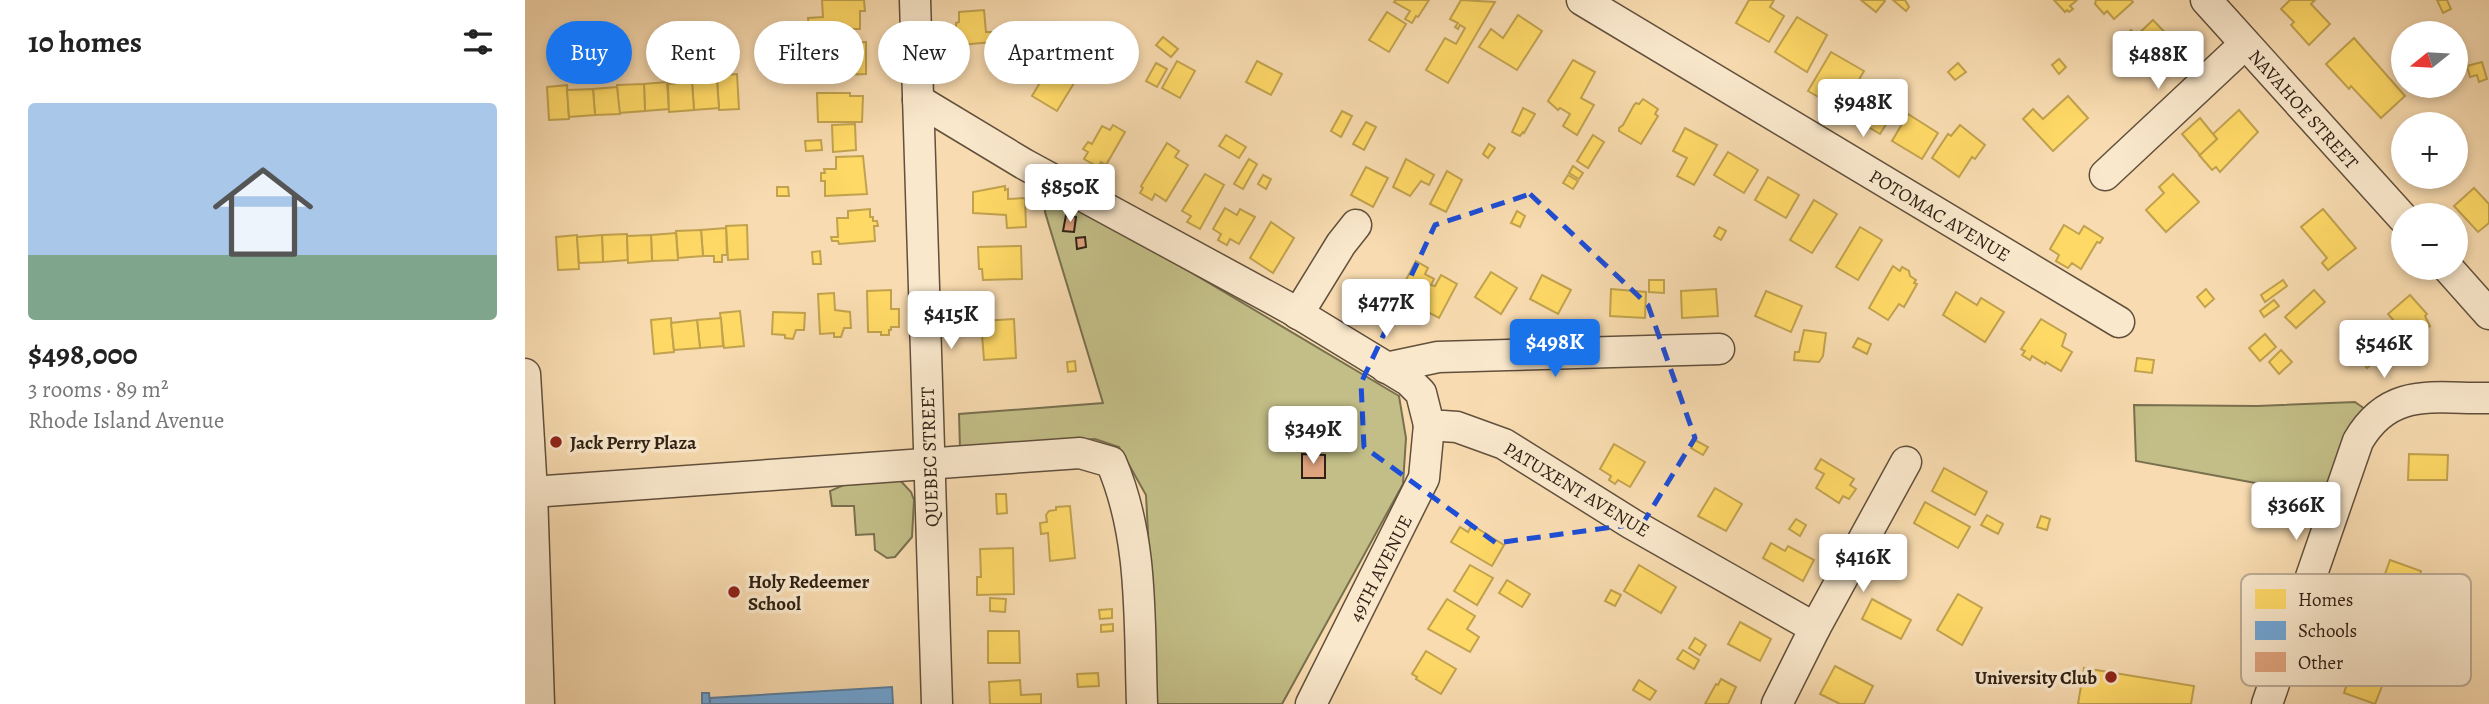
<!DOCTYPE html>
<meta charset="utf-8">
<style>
:root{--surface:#fff;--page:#f2f2f2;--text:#222;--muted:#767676;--line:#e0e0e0;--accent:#1a73e8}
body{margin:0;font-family:Alegreya,serif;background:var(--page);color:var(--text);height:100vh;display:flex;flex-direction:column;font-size:26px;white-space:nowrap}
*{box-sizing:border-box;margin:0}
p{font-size:23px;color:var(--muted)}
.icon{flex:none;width:38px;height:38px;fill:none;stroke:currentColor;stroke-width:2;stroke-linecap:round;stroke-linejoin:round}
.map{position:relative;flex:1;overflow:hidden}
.panel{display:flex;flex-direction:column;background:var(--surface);width:525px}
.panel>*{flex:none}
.hud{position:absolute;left:21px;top:21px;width:665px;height:63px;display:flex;gap:14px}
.needle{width:46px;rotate:252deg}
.tools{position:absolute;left:1866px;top:21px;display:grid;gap:14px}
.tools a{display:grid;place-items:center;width:77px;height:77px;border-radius:50%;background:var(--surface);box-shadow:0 4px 10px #0003;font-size:35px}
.price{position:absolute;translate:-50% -60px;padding:0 16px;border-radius:7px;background:#fff;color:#222;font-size:23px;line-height:46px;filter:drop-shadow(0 2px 4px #0008)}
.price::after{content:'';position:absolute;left:50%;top:42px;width:21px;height:16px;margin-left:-10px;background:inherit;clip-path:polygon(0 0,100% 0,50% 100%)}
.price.current{background:var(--accent);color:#fff}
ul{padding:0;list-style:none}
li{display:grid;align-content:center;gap:14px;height:371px;padding:0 28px}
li+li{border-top:2px solid var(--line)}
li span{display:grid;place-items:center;height:217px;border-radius:7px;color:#555}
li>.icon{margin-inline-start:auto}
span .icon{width:126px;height:126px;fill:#fffc;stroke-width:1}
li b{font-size:30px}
h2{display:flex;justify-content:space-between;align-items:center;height:84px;padding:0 28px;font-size:30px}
.chip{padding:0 24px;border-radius:32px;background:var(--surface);box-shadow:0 4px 10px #0003;font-size:24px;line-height:63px}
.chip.current{background:var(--accent);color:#fff}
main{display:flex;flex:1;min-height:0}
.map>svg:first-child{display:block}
.green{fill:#c3be87;stroke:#79704e;stroke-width:2}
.homes{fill:#ffd966;stroke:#c1a24e;stroke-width:2}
.schools{fill:#6fa8dc;stroke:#5c80a0;stroke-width:2}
.building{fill:#e1a47f;stroke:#2f2115;stroke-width:2}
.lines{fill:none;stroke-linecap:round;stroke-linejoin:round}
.minor-casing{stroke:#61503c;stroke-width:33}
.minor{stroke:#fae8cc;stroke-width:30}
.marked{fill:none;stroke:#1d4ed8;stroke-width:5;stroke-dasharray:14 9;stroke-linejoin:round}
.poi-dot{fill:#8f2418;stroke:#fae8cc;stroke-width:2.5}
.labels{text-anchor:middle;stroke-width:7;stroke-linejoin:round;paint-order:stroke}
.street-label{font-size:19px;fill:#2f2115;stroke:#fae8cc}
.poi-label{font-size:19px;font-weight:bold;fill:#2f2115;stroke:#fae8cc;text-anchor:start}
.key{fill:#fae8cc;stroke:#bdac95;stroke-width:2}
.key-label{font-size:19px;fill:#2f2115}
</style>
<main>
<section class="panel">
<h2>10 homes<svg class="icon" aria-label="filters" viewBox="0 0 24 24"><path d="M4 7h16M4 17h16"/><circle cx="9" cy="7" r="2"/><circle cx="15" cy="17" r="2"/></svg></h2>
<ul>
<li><span style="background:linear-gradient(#a9c7e8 70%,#7fa58c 0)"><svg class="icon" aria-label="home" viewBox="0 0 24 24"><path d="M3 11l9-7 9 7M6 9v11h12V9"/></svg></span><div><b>$498,000</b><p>3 rooms · 89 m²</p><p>Rhode Island Avenue</p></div></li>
</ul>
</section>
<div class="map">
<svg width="1964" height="704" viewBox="0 0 1964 704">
<rect width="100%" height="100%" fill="#f8dbb0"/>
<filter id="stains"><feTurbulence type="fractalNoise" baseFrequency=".00286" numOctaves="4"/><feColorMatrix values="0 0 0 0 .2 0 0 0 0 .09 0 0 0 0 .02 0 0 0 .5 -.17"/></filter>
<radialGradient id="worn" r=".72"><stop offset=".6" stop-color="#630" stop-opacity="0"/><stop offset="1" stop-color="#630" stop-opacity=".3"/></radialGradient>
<g class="green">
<path d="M521 186 874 396 881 438 878 484 757 704H632L621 495 594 447 570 439 435 449 434 414 578 403 520 212Z"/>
<path d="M1830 402 1840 409 1790 525 1752 487 1611 461 1609 405 1732 406Z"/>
<path d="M346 473 373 478 386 492 389 500 387 537 370 557 362 558 350 550 349 534 331 535 329 506H307L305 491Z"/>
</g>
<g class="homes">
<path d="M297 0H339L340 11H335V29H284L283 18 298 17Z"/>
<path d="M871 0H904L893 17 891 16 887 23 880 19 885 11 869 2Z"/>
<path d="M936 0 970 2 923 83 901 70 920 38 931 44 940 28 935 25 933 29 930 27 933 23 925 19Z"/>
<path d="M1224 0H1249L1245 7 1259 16 1244 42 1211 23Z"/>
<path d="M1336 0H1359L1360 1 1351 12Z"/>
<path d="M1368 0H1380L1384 7 1381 11Z"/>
<path d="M1529 0H1552L1545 6 1548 9 1544 12 1542 10 1540 12Z"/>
<path d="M1571 0H1606L1608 2 1589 19 1582 11 1579 14 1570 4Z"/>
<path d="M1765 0H1790L1786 4 1805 24 1784 45 1766 25 1769 22 1756 9Z"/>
<path d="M1912 0H1922L1926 9 1918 13Z"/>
<path d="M459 10 461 32H467L468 42 435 45 434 30H431V23L434 22V12Z"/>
<path d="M862 12 881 24 864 52 844 40Z"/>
<path d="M993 15 1017 31 992 70 954 47 966 29 978 38Z"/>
<path d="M1272 17 1302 35 1282 72 1250 52Z"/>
<path d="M1628 20 1649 42 1643 48 1645 51 1636 60 1623 50 1612 60 1595 41 1606 30 1611 36Z"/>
<path d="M638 37 653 49 646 57 631 45Z"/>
<path d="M1829 38 1880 96 1856 118 1826 86 1824 89 1801 64Z"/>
<path d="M341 42V74L284 76 283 43Z"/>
<path d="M535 49 554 60 550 65 557 70 532 111 507 96Z"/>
<path d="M1306 52 1339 71 1316 110 1283 91Z"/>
<path d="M1534 59 1541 67 1534 74 1527 65Z"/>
<path d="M1048 60 1070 72 1056 98 1069 105 1052 135 1038 126 1045 114 1035 108 1033 110 1023 101Z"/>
<path d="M652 61 670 71 655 98 637 88Z"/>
<path d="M732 61 757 74 746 95 721 82Z"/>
<path d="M1957 62 1962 79 1954 82 1952 75 1945 77 1942 66Z"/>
<path d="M631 63 642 69 632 87 621 81Z"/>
<path d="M1433 63 1441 72 1430 80 1423 72Z"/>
<path d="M212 74 214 109 194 110 192 76Z"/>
<path d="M192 81 194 108 169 110 167 82Z"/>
<path d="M142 82 144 109 120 111 119 84Z"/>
<path d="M167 82 169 110 144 112 143 84Z"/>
<path d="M119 84 120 111 94 113 92 85Z"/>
<path d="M42 85 44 119 24 120 22 87Z"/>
<path d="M92 87 95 114 70 115 68 89Z"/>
<path d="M68 89 70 115 44 117 42 90Z"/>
<path d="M1340 92 1370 110 1355 134 1325 116Z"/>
<path d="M292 93H325V96H338L337 122H293Z"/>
<path d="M1543 96 1563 118 1528 151 1498 119 1508 109 1518 119Z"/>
<path d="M1118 99 1133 109 1130 114 1133 116 1116 144 1094 131V128L1098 125 1109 105 1111 103 1114 104Z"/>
<path d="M998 108 1010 114 999 133 998 132 995 136 987 132Z"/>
<path d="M1714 110 1733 132 1695 172 1691 167 1687 170 1674 155 1692 139 1688 134Z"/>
<path d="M817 111 827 116 816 137 806 131Z"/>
<path d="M1383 114 1413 133 1397 159 1367 141Z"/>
<path d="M1675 118 1692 139 1675 155 1657 134Z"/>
<path d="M841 122 851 127 839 150 828 144Z"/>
<path d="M330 124 331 150 308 152 307 125Z"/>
<path d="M588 125 600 132 581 165 576 162 573 167 559 159 563 152 558 149 563 142 567 144 577 126 585 130Z"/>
<path d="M1435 125 1460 145 1450 159 1447 157 1434 177 1407 158 1423 134 1426 136Z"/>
<path d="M1160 128 1192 145 1169 185 1152 176 1162 158 1148 151Z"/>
<path d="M701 135 721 147 714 158 694 146Z"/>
<path d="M1068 135 1079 142 1063 168 1052 161Z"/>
<path d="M296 140 297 150 281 151 280 141Z"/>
<path d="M642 143 654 151 650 157 663 165 641 201 630 194 627 200 615 193 618 188 616 186Z"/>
<path d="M964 144 970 148 963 158 958 154Z"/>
<path d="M1203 152 1233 170 1219 193 1189 175Z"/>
<path d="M338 156 342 194 300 196V181H296V173H300L299 169H311V157Z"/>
<path d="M724 159 732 164 718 189 709 184Z"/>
<path d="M881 159 909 175 904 185 896 181 885 196 868 187Z"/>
<path d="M1048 166 1058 173 1054 179 1044 173Z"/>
<path d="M841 167 863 178 848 207 826 195Z"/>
<path d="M922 171 937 180 921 212 905 204Z"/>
<path d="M680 174 699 185 675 229 662 222 666 216 657 211Z"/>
<path d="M1648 174 1674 202 1641 232 1621 210 1639 193 1634 187Z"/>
<path d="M738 175 746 179 741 189 733 184Z"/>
<path d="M1043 175 1053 181 1048 189 1038 183Z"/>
<path d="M1243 177 1274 195 1261 218 1230 200Z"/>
<path d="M1888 177H1915L1903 188Z"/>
<path d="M480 186V190L483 189V199L500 198 501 227 482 228 481 215 448 213V192Z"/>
<path d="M252 187H263L264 196H252Z"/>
<path d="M1949 188 1964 204V223L1953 232 1929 206Z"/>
<path d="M1289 200 1312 214 1287 253 1265 240Z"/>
<path d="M700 208 712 215 715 209 730 217 714 244 705 239 702 245 693 240 696 234 688 229Z"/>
<path d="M345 209V217H348V221H352L353 226H349L350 241 314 244 313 241H307L306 237H313L312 218H323V211Z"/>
<path d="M1798 209 1831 248 1803 270 1797 263 1802 258 1776 227Z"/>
<path d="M992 211 1000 216 995 227 986 223Z"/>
<path d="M746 222 769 238 748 273 725 258Z"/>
<path d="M222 225 223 259 203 260 201 226Z"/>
<path d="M1539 225 1554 234 1559 226 1578 238 1575 243 1572 242 1556 269 1547 263 1543 268 1531 261 1534 255 1525 249Z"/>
<path d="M1194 227 1201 231 1196 240 1189 236Z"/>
<path d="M1335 227 1357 240 1333 280 1311 267Z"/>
<path d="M201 228 202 255H197V262H189V256H178L176 230Z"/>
<path d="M176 230 178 256 153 258 151 231Z"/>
<path d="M151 233 153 260 127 261 126 235Z"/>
<path d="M102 234 103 260 78 262 77 235Z"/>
<path d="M52 235 54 269 33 270 31 237Z"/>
<path d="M77 235 78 262 54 263 52 237Z"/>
<path d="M126 235 127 261 103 263 102 236Z"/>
<path d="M496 246 497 279 458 280 457 269H454L453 247Z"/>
<path d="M295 251 296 264H288L287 252Z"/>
<path d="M891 261 903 268 900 274 909 279 906 285 910 286 916 275 932 284 914 318 901 311 898 316 892 313 891 316 873 304 878 296 874 293Z"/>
<path d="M1368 266 1375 271 1377 267 1384 271 1385 276 1391 280 1389 283 1392 284 1379 307 1374 304 1363 320 1344 308Z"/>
<path d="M966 272 992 288 976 314 950 297Z"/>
<path d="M1017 275 1046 290 1033 314 1005 299Z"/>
<path d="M1124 280H1139V293L1124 292Z"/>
<path d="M1758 280 1762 286 1740 302 1736 295Z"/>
<path d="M1086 289 1121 292 1120 318 1085 316Z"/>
<path d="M1191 289 1193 316 1157 318 1156 291Z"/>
<path d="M1681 289 1689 299 1680 307 1672 297Z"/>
<path d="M366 290V309H374V327H366V330H364V335H356V332H343L342 291Z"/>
<path d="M1789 290 1800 302 1771 328 1760 317Z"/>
<path d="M1241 291 1277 306 1266 332 1230 316Z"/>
<path d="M1431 292 1452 305 1456 298 1479 312 1460 342 1418 315Z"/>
<path d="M309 293 310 310 325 312 326 328H319L316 337H309V333L295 334 293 294Z"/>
<path d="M1885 295 1902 314 1900 316 1905 326 1879 349 1862 330 1870 322 1863 314Z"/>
<path d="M1749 300 1754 306 1739 317 1735 311Z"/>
<path d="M215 311 219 346 199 348 195 313Z"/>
<path d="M248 312 280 313 279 330H271L268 339 260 338V335L247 334Z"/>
<path d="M146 318 149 352 129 354 126 320Z"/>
<path d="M196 318 198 346 175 348 172 320Z"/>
<path d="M489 319 491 358 459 360 456 321Z"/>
<path d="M1516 319 1541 334 1537 346 1547 352 1536 371 1521 362 1520 364 1507 356 1505 360 1497 355 1500 351 1496 349Z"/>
<path d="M172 320 175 348 149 350 146 323Z"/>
<path d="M1279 330 1301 333 1298 356 1294 362 1269 360 1270 352H1274Z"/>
<path d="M1740 334 1751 347 1735 361 1724 348Z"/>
<path d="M1333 338 1346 344 1342 354 1328 347Z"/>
<path d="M1840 342 1852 360 1842 368 1829 350Z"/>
<path d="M1756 350 1767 362 1754 374 1744 362Z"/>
<path d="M1612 358 1629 360 1627 373 1610 371Z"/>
<path d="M550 361 551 371 543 372 542 362Z"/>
<path d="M1170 440 1183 447 1178 455 1166 448Z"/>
<path d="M1089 444 1120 462 1105 487 1093 480 1090 484 1084 480 1086 476 1075 469Z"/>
<path d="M1884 454 1923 455 1922 480H1883Z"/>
<path d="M1296 459 1329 479 1325 485 1331 489 1324 499 1318 496 1314 503 1291 488 1299 474 1290 469Z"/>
<path d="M1419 468 1462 492 1450 515 1407 491Z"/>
<path d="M1190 488 1217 504 1201 531 1173 516Z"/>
<path d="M471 494H481L482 513 472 514Z"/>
<path d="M1400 502 1445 527 1433 548 1389 523Z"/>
<path d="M545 506 550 558 525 561 523 533 516 534 515 523 522 522 521 515 524 511 531 510V507Z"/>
<path d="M1462 515 1478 524 1473 534 1456 525Z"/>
<path d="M1516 516 1525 519 1522 530 1512 527Z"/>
<path d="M1271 519 1281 525 1275 536 1264 529Z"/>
<path d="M947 525 979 545 967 566 926 542 935 527 943 532Z"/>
<path d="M1246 543 1260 551 1263 546 1289 560 1278 581 1238 558Z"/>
<path d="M488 548 489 594 452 595V577H456L455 549Z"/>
<path d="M1865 560 1896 571 1892 584 1860 574Z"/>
<path d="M945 565 968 578 952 605 929 591Z"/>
<path d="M1114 565 1151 587 1136 613 1099 591Z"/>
<path d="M1860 574 1892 584 1886 601 1854 590Z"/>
<path d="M982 580 1005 594 997 607 974 593Z"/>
<path d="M1086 590 1096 595 1090 606 1080 601Z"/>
<path d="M1433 594 1457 608 1437 645 1412 630Z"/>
<path d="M465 598 481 599 480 612 465 611Z"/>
<path d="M922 599 950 616 942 629 954 637 945 652 903 629Z"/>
<path d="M1347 599 1386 620 1376 639 1337 619Z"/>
<path d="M587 609V618L575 619 574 610Z"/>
<path d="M1215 622 1246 639 1235 661 1203 644Z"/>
<path d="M588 624V631L576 632V625Z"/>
<path d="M463 631H494L495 663H463Z"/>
<path d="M1170 638 1181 645 1175 655 1164 648Z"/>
<path d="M1158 650 1174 660 1169 669 1152 659Z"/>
<path d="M901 651 931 669 916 694 891 679 892 677 887 674Z"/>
<path d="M1310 666 1348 686 1339 704H1315L1295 694Z"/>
<path d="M1559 668 1669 686 1666 704H1553Z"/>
<path d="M573 673 574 686 553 687 552 674Z"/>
<path d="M1825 675 1857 686 1850 704 1819 693Z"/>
<path d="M1196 679 1211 687 1203 704H1180L1191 684 1193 685Z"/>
<path d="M495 680 496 695 516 694V704H465L464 682Z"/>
<path d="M1114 680 1131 691 1125 700 1108 690Z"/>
</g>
<g class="schools">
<path d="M367 687 368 704H185V698Z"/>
<path d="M177 693H184L185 704H177Z"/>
</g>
<g class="building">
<path d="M541 215 551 217 549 232 538 231Z"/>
<path d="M560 237 561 247 552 249 551 238Z"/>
<path d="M777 454 800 455V478H777Z"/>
</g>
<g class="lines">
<g class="minor-casing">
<g id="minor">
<path d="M390 0 412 704"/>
<path d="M1057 0 1594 322"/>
<path d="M1681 0 1878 218"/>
<path d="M393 100 499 164 764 308 884 381 896 393 904 425 932 427 979 444 1107 524 1290 628"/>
<path d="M1580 175 1720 44"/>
<path d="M1923 268 1964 314"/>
<path d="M773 314 816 244 831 225"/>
<path d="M861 368 913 357 1194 349"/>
<path d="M0 374 7 492 14 704"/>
<path d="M7 492 555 453 586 462C619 538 614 623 617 704"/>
<path d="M786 704 899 478 904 425"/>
<path d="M1252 704 1290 628 1381 462"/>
<path d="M1742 704 1833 441C1865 386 1909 399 1964 398"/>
</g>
</g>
<use href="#minor" class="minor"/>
</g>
<path class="marked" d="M1005 194 1123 305 1170 438 1118 523 971 543 839 447 836 383 910 225Z"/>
<g class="poi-dot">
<circle cx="31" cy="442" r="7"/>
<circle cx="209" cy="592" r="7"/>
<circle cx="1586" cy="677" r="7"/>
</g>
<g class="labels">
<g class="street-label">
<text transform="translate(1779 109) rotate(48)" y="7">NAVAHOE STREET</text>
<text transform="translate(1415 215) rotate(31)" y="7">POTOMAC AVENUE</text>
<text transform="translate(404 457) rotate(-92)" y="7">QUEBEC STREET</text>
<text transform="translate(1052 489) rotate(31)" y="7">PATUXENT AVENUE</text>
<text transform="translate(855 568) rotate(-63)" y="7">49TH AVENUE</text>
</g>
<g class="poi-label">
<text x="45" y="449">Jack Perry Plaza</text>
<text x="223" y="588">Holy Redeemer<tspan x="223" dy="22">School</tspan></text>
<text x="1572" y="684" text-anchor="end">University Club</text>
</g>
</g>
<rect x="1716" y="574" width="230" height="112" rx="10" class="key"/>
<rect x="1730" y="589" width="31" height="20" fill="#ffd966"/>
<rect x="1730" y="621" width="31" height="19" fill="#6fa8dc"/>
<rect x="1730" y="652" width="31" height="20" fill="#e1a47f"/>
<g class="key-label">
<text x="1773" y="606">Homes</text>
<text x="1773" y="637">Schools</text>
<text x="1773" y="669">Other</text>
</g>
<rect width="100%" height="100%" filter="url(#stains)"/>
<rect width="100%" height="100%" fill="url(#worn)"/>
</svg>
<div class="tools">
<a><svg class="needle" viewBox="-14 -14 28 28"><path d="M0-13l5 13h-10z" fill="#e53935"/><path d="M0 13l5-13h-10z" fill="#767676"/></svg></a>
<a>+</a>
<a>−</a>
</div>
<b class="price" style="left:1633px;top:91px">$488K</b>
<b class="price" style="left:1338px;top:139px">$948K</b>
<b class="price" style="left:545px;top:224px">$850K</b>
<b class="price" style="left:861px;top:339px">$477K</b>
<b class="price" style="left:426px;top:351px">$415K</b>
<b class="price current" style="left:1030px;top:379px">$498K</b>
<b class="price" style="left:1859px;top:380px">$546K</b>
<b class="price" style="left:788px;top:466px">$349K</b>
<b class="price" style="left:1771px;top:542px">$366K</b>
<b class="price" style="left:1338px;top:594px">$416K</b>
<div class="hud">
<a class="chip current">Buy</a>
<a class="chip">Rent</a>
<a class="chip">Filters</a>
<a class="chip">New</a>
<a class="chip">Apartment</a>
</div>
</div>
</main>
